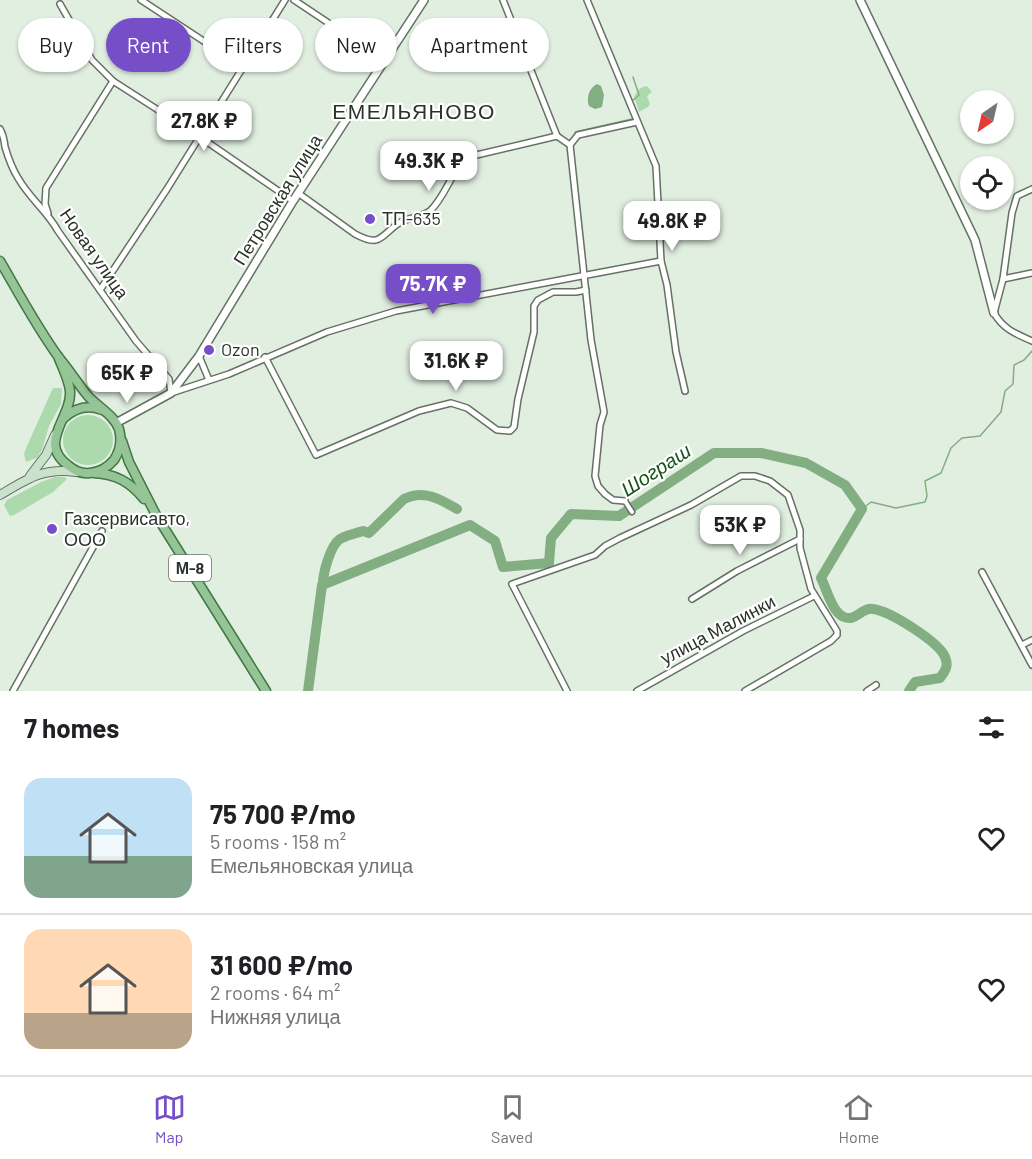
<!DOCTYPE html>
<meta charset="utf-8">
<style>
:root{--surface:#fff;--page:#f6f6f6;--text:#202124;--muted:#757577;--line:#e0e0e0;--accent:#764fc8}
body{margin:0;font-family:Barlow,sans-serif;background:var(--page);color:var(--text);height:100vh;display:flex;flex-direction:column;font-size:22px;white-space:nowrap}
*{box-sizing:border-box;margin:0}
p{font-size:20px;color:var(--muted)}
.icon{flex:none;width:33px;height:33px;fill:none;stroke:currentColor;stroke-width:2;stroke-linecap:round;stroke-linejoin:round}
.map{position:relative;height:691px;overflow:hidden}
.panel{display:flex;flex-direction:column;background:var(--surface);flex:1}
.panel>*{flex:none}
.banner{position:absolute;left:18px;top:18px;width:600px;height:54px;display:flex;gap:12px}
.needle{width:39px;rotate:214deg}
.fabs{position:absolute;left:960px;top:90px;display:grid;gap:12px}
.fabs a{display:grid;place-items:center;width:54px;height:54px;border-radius:50%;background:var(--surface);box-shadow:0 2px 4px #0004;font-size:30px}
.price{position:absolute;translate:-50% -51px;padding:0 14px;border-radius:12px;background:#fff;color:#222;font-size:20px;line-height:39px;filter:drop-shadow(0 2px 3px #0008)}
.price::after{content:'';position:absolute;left:50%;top:36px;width:18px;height:14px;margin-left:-9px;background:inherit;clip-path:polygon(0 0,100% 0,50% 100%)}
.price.active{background:var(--accent);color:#fff}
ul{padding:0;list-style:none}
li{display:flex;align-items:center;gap:18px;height:150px;padding:0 24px}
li+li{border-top:2px solid var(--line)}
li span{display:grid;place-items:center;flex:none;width:168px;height:120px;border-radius:18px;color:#555}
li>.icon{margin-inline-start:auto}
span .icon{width:72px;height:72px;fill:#fffc;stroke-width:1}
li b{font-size:26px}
h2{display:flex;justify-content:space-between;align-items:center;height:72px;padding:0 24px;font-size:26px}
.pill{padding:0 21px;border-radius:27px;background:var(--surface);box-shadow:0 2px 4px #0004;font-size:21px;line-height:54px}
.pill.active{background:var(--accent);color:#fff}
.tabs{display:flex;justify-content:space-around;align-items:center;height:84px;border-top:2px solid var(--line);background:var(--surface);font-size:16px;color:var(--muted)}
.tabs a{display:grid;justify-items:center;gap:3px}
.tabs .active{color:var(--accent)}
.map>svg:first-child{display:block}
.green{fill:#addaac}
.water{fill:#82ae82}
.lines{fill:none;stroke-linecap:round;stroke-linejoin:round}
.stream{stroke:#82ae82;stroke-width:1.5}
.river{stroke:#82ae82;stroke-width:10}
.pedestrian-casing{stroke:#657164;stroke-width:7}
.minor-casing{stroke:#657164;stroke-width:8}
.tertiary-casing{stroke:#657164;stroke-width:10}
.secondary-casing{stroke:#657164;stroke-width:10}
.primary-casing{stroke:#427844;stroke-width:11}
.pedestrian{stroke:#fff;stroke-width:4}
.minor{stroke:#fff;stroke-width:5}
.tertiary{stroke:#fff;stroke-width:7}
.secondary{stroke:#cae2cb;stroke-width:8}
.primary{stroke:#95c597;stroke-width:8}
.poi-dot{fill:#764fc8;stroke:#fff;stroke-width:2}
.labels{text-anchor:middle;stroke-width:4.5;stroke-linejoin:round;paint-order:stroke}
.shield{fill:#fff;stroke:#6b6f6b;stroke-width:1.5}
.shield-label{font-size:16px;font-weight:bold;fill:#2b312b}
.street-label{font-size:18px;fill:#2b312b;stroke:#fff}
.poi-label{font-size:18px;fill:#2b312b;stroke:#fff;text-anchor:start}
.water-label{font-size:20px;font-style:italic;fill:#17551c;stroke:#fff}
.quarter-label{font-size:21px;letter-spacing:1.5px;fill:#2b312b;stroke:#fff}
</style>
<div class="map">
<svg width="1032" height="691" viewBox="0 0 1032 691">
<rect width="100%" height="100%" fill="#e1efe1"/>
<g class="green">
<path d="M647 86 652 92 647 96 650 104 648 107 639 112 634 96 640 88Z"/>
<path d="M53 388H62L61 404 49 426 42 450 37 458 26 462 24 454 27 446Z"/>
<circle cx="88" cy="440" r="25"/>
<path d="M55 477H64L67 479 53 492 14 515 10 516 4 505 7 500 41 482Z"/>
</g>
<path class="water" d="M597 84 601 86 604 95 602 107 595 109 589 106C586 98 589 88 597 84Z"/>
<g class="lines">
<g class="stream">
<path d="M631 102 639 95 633 77"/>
<path d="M575 132 632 119"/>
<path d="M862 509 871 502 896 508 925 502 927 496 925 481 941 473 951 448 962 438 980 436 1001 412 1005 391 1013 384 1014 365 1024 360 1032 351"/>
</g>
<g class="river">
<path d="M323 584C323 573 330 546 340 539 347 535 356 533 363 531L369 533 404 499C423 489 440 499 457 509"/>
<path d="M308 691 322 585 470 525 495 541 503 567 549 563 551 538 571 514 619 516 714 453H761L806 463 845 485 862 509 821 578C827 590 832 612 844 617 856 622 862 607 873 609 890 611 939 642 945 657 949 666 945 671 940 678L915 682 909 691"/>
</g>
<g class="pedestrian-casing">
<path id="pedestrian" d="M625 501 632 512"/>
</g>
<g class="minor-casing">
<g id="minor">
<path d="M141 0 243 67"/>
<path d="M294 0 384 60"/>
<path d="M503 0 557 136 570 145 591 340 604 412 600 425 595 476 598 486 605 494 613 500 625 501"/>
<path d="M587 0 656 166 661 261 667 285 676 352 685 391"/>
<path d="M60 4 92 60 113 81 200 137 293 201"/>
<path d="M0 129C4 136 4 140 5 147 8 157 13 170 18 178 30 199 47 211 58 231L136 341 169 379 171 393 229 374 327 332 396 311 661 261"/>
<path d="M570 145 578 135 637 122"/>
<path d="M1032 189 1017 196 1012 213 1003 279 994 313C1003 329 1016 334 1032 341"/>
<path d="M298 193 355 234C381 248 380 236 399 223 408 217 421 218 430 211 446 196 451 171 468 157L557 136"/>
<path d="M48 213 45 204 46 188 113 81"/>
<path d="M1003 279 1032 273"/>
<path d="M100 290 167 189 285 0"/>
<path d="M199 356 209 380"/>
<path d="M265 357 316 455 419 411 451 403 467 408 497 430 510 431 514 427 518 399 534 332V306L538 300 553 292H576L586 290"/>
<path d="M982 572 1032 665"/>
<path d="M692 599 737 571 800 539"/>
<path d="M1022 645 1032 640"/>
<path d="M13 691 102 531"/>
<path d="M567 691 512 584 595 555 605 546 620 538 691 505 741 476H755L770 481 788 495 800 530V548L811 589 837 631V635L831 641 745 691"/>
<path d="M637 691 743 631 814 596"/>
<path d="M867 691 876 685"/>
</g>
</g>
<g class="tertiary-casing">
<g id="tertiary">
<path d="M860 0 975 240 994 313"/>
<path d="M116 423 171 393 199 356 293 201 424 0"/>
</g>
</g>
<g class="secondary-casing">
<g id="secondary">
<path d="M30 476 46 455 55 435"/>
<path d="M0 495C27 479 44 467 76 472"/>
</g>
</g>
<g class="primary-casing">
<g id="primary">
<path d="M0 261C18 292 39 331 60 359 70 371 78 384 88 396 98 407 114 415 119 429 122 440 120 451 114 460 108 467 99 472 90 473 82 474 75 471 69 466 36 443 72 418 70 391 69 380 62 367 58 356"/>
<path d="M64 418C75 408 87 404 102 410"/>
<path d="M122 441 129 462 156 515 266 691"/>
<path d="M94 473C116 474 130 482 144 499"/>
</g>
</g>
<use href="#pedestrian" class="pedestrian"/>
<use href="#minor" class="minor"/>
<use href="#tertiary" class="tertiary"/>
<use href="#secondary" class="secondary"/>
<use href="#primary" class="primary"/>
</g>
<g class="poi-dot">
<circle cx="370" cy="219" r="6"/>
<circle cx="209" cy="350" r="6"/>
<circle cx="52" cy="529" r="6"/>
</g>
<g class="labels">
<rect class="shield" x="169" y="555" width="42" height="26" rx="4.5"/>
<g class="shield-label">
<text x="190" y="574">М-8</text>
</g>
<g class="street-label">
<text transform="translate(278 200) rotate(-58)" y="6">Петровская улица</text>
<text transform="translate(94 254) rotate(55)" y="6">Новая улица</text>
<text transform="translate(718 630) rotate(-28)" y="6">улица Малинки</text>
</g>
<g class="poi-label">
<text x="382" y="225">ТП-635</text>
<text x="221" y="356">Ozon</text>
<text x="64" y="525">Газсервисавто,<tspan x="64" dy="21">ООО</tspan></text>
</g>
<g class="water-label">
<text transform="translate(656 470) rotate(-33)" y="7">Шограш</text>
</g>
<g class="quarter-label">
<text x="414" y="119">ЕМЕЛЬЯНОВО</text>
</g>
</g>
</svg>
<div class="fabs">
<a><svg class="needle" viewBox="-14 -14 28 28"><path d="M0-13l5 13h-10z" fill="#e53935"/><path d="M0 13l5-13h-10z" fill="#757577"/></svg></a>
<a><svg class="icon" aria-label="locate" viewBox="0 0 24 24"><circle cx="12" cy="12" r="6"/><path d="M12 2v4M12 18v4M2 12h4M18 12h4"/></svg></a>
</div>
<b class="price" style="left:204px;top:152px">27.8K ₽</b>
<b class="price" style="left:429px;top:192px">49.3K ₽</b>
<b class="price" style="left:672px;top:252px">49.8K ₽</b>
<b class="price active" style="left:433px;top:315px">75.7K ₽</b>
<b class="price" style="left:456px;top:392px">31.6K ₽</b>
<b class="price" style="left:127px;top:404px">65K ₽</b>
<b class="price" style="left:740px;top:556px">53K ₽</b>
<div class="banner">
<a class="pill">Buy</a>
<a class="pill active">Rent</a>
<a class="pill">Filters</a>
<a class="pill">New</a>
<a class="pill">Apartment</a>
</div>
</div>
<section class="panel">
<h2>7 homes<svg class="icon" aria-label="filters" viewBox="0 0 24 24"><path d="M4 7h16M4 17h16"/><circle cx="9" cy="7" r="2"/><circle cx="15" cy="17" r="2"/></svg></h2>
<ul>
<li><span style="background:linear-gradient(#bfe0f5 65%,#7fa58c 0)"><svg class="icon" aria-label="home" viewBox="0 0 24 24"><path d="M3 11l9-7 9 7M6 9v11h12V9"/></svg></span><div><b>75 700 ₽/mo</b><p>5 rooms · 158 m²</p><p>Емельяновская улица</p></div><svg class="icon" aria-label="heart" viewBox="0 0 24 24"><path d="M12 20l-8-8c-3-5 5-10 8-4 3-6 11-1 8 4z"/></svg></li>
<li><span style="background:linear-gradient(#ffd9b3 70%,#b9a48a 0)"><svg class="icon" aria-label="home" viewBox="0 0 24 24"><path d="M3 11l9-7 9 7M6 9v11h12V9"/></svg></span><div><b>31 600 ₽/mo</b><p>2 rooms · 64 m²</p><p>Нижняя улица</p></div><svg class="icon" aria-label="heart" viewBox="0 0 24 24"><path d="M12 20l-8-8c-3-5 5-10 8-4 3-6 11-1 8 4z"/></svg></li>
</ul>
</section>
<nav class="tabs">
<a class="active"><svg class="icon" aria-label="map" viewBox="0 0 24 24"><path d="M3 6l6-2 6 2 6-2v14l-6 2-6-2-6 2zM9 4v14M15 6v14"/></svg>Map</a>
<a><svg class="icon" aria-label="saved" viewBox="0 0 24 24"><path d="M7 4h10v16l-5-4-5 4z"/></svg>Saved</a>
<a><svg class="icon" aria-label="home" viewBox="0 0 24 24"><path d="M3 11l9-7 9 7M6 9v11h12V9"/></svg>Home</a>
</nav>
